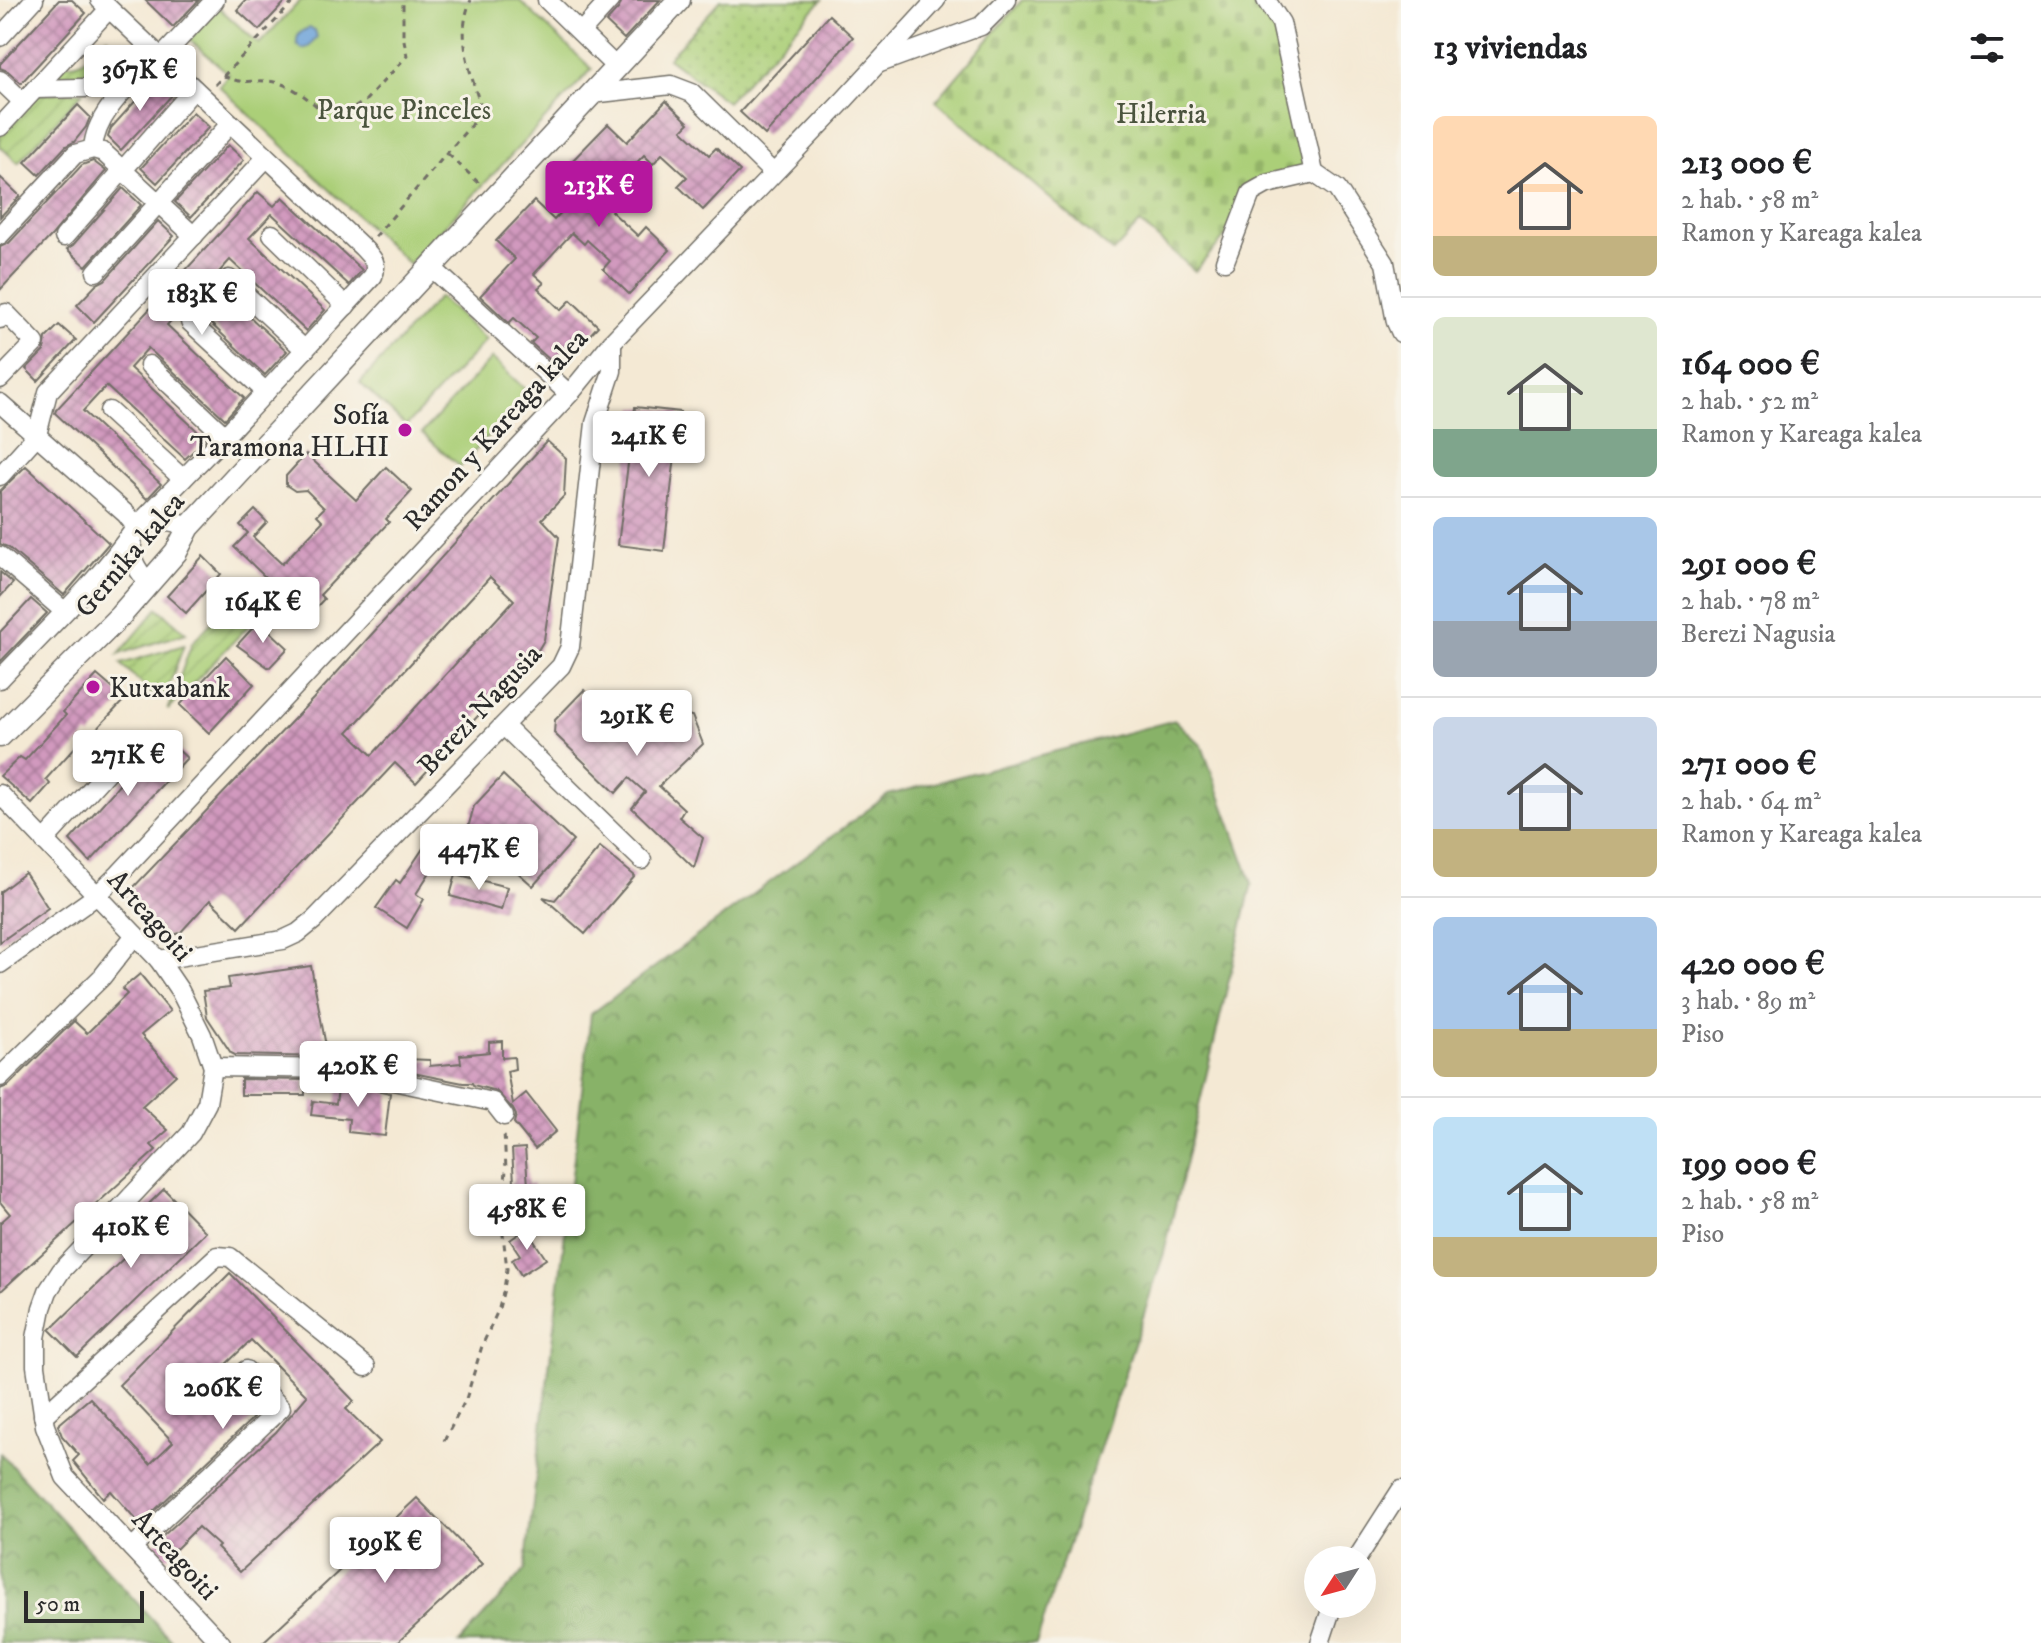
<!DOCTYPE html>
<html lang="es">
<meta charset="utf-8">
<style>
:root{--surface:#fff;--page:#f2f2f2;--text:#202124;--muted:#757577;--line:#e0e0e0;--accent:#b5179e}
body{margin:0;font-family:"IM FELL DW Pica",serif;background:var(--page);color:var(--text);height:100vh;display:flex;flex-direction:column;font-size:30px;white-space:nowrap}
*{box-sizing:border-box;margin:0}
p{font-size:26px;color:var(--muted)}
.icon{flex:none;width:44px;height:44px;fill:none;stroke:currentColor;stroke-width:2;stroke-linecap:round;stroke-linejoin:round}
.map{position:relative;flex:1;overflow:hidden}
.side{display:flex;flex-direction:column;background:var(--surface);width:640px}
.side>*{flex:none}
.needle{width:52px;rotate:234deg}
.controls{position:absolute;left:1304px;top:1546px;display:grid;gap:16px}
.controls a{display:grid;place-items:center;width:72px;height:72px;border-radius:50%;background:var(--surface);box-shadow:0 8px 32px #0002;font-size:40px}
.scale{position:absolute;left:24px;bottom:20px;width:120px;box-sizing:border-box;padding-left:8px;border:4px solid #2b2b2b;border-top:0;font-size:22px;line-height:28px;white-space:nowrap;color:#2b2b2b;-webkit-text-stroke:6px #f7f3e8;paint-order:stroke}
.price{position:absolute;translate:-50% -68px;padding:0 18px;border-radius:8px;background:#fff;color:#222;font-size:26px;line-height:52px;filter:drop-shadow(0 2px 4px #0008)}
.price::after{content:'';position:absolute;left:50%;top:48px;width:24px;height:18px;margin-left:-12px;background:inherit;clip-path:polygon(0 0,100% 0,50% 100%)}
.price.active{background:var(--accent);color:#fff}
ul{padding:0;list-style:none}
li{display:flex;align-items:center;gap:24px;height:200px;padding:0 32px}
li+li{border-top:2px solid var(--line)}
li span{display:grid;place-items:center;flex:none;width:224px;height:160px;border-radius:12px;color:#555}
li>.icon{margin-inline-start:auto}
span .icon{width:96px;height:96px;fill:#fffc;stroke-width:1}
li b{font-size:34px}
h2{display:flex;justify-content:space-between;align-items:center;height:96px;padding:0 32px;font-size:34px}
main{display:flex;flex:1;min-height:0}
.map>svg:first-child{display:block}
.grass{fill:url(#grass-dots);stroke:#6b7d52;stroke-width:2}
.forest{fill:url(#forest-crowns);stroke:#5a6e4a;stroke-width:2}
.cemetery{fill:url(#cemetery-stones);stroke:#6b7d52;stroke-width:2}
.park{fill:#abcf78;stroke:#6b7d52;stroke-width:2}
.garden{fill:url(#garden-furrows);stroke:#6b7d52;stroke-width:2}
.water{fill:#6ca2d9;stroke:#4c6682;stroke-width:2}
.building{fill:url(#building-cross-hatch);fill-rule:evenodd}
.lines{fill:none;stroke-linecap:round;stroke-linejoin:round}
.minor-casing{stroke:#716e66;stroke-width:21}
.major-casing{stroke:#716e66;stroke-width:25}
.path{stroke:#716e66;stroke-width:3;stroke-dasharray:6 6;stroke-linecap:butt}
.minor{stroke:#fff;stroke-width:18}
.major{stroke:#fff;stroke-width:22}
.poi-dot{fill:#b5179e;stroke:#f7f3e8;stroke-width:3}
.labels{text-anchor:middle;stroke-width:6;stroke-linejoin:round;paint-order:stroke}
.park-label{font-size:28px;fill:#4b543e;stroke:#f7f3e8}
.poi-label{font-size:28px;fill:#2b2b2b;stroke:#f7f3e8;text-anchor:end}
.street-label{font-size:28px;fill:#2b2b2b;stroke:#f7f3e8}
</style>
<main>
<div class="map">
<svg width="1401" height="1643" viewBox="0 0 1401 1643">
<defs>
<pattern id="grass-dots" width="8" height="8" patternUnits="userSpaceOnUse" patternTransform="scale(2)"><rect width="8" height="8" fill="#abcf78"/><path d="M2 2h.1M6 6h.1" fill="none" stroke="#93b268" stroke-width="1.8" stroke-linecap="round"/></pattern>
<pattern id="forest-crowns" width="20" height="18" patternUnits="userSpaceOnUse" patternTransform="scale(2)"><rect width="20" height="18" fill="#88b268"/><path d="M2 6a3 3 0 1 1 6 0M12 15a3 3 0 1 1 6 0" fill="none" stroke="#6f9156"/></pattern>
<pattern id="cemetery-stones" width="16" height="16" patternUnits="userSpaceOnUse" patternTransform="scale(2)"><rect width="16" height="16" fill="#abcf78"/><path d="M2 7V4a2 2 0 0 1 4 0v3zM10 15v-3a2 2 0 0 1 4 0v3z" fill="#93b268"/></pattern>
<pattern id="garden-furrows" width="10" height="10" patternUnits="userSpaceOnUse" patternTransform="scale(2)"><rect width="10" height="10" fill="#abcf78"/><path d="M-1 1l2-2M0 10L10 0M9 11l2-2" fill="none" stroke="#93b268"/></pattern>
<pattern id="building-cross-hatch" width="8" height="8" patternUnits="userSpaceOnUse" patternTransform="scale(2)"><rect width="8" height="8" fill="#d199be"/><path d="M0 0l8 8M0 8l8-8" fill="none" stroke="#aa7d9b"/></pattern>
</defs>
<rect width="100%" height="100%" fill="#f7f3e8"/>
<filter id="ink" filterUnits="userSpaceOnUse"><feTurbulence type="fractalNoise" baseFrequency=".0125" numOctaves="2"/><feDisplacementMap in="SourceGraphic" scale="16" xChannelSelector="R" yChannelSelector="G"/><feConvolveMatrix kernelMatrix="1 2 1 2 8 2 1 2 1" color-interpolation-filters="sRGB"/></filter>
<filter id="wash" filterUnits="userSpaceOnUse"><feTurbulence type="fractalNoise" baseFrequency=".006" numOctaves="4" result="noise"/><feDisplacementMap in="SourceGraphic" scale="32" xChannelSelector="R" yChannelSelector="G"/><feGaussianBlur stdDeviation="1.8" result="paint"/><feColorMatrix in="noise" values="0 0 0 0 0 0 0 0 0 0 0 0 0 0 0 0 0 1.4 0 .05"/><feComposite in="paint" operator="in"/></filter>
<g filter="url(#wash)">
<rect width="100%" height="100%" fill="#f4e9d4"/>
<path class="grass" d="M721 0H822L727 102 668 58Z"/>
<g class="forest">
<path d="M1175 720 1202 746 1252 883 1164 1253 1036 1643H459L525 1570 591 1014 888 795Z"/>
<path d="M0 1453 174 1643H0Z"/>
</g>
<path class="cemetery" d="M1022 0H1256L1279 34 1311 170 1249 184 1231 230 1195 271 1140 223 1113 252 936 101Z"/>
<g class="park">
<path d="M301 0H519L592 69 409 264 219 86 229 74 189 39 218 7 259 44Z"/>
<path d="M439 297 486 340 406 426 360 383Z"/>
<path d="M492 358 529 393 460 467 422 433Z"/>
</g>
<g class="garden">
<path d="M107 37 121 51 90 84 38 86 60 63C84 68 90 53 107 37Z"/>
<path d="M83 92 18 163 0 146V129L32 94Z"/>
<path d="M247 585 269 604 168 710 192 643Z"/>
<path d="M158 608 186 633 119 654Z"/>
<path d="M184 645 167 691 157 699 121 664Z"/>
</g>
<path class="water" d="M310 28 315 30 317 37 309 47 302 49 297 44C296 35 301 30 310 28Z"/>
<g id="blocks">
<g class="building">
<path d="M59 0H72L86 13 21 83 8 71 0 68V64Z"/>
<path d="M145 0H199L173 27Z"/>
<path d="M246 0H287L259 30 237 10Z"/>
<path d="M622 0H660L624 39 606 22 619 8Z"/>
<path d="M829 15 853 37 765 135 740 112Z"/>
<path d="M157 77 174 93 121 150 108 137 111 128Z"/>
<path d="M666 101 689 123 682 130 709 155 716 148 740 171 703 210 678 186 687 177 662 154 653 164 644 155 604 197 615 207 611 211 638 236 646 227 670 250 629 294 603 269 610 261 587 240 584 244 572 233 534 274 544 283 538 288 561 310 571 300 598 326 559 368 531 343 536 338 514 318 509 323 480 296 515 259 496 241 534 201 554 220 591 180 571 162 608 124 627 142Z"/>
<path d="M78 105 90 117 86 127 74 142 66 146 39 175 25 162Z"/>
<path d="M193 112 209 127 157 183 141 168Z"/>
<path d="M228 145 244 160 191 217 175 202Z"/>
<path d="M93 161 106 171 52 235 0 290V247L9 243 82 165Z"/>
<path d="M0 177 20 196 0 217Z"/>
<path d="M123 188 141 205 86 266 67 249 73 245Z"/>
<path d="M258 192 274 206 283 197 362 270 349 285 272 214 249 238 325 310 306 331 230 260 211 281 287 351 265 375 188 302 167 325 244 398 225 419 148 348 130 368 206 439 185 459 106 386 83 411 161 484 147 499 55 413 56 410Z"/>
<path d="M158 221 174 236 94 322 77 305 97 284 105 280Z"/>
<path d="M59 325 76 340 38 381 26 369 44 351 46 338Z"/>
<path d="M635 407 680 412 664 551 618 545Z"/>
<path d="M547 441 566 458 564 496 542 519 559 537 544 640 537 652 416 783 395 763 239 928 210 900 180 933 166 937 129 900 128 893 313 699ZM490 577 514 600 372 755 348 732Z"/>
<path d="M306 454 356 500 386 467 412 491 386 519 389 522 320 595 324 599 307 617 234 547 248 533 240 525 255 510 267 522 253 537 282 564 323 521 317 515 324 508 306 490 295 491 286 485V476Z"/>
<path d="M26 466 109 543 64 595 8 547 0 544V491Z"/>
<path d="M203 556 221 574 186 613 167 596Z"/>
<path d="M0 572 13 583 0 597Z"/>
<path d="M31 599 47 613 0 662V632Z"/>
<path d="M259 621 288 648 269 668 237 645Z"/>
<path d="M226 656 254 684 209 733 180 705Z"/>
<path d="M97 675 125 699 90 736 87 734 46 779 50 784 32 804 0 776 20 757 25 760 66 715 63 712Z"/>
<path d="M584 690 606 713 618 700 692 716 703 744 659 786 684 809 679 817 703 838 694 868 632 808 645 792 629 778 616 793 554 733 555 720Z"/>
<path d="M163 736 187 758 90 862 70 840Z"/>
<path d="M503 775 573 841 533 886 468 828 474 806Z"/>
<path d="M424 847 439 858 416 894 424 899 407 928 376 908 396 880 400 883Z"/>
<path d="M600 847 635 876 585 934 543 897 555 900Z"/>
<path d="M25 873 48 908 0 942V892Z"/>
<path d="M456 874 507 887 501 910 450 896Z"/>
<path d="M311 966 328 1057 235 1055 231 1053 207 1017 203 991 230 988 228 978Z"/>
<path d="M140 974 170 1011 141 1035 176 1075 142 1106 168 1130 151 1145 156 1150 0 1292V1223L10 1214 0 1202V1089L8 1086 74 1021 87 1033 127 994 122 989Z"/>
<path d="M502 1041V1058L514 1057 515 1069 507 1071 513 1104 526 1093 556 1131 535 1149 514 1123 516 1115 513 1109 496 1091 473 1085 472 1083H463L403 1071 405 1059 430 1060V1066L461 1063 460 1055 489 1052V1042Z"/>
<path d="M241 1079 305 1080V1095H241Z"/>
<path d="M339 1082 390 1093 385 1136 348 1132 349 1119 311 1115 313 1101 336 1104Z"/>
<path d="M525 1148 528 1185 532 1183 539 1206 520 1217 508 1195V1185L514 1182 512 1149Z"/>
<path d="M164 1189 206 1232 77 1357 50 1330 126 1256 111 1241Z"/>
<path d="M526 1229 546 1259 521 1275 512 1260 520 1255 510 1240Z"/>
<path d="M230 1273 354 1401 346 1409 380 1442 240 1572 217 1548 219 1546 198 1527 167 1558 153 1545 276 1432 307 1396 251 1340 221 1369 223 1371 216 1378 253 1418 140 1524 111 1491 103 1498 73 1461 79 1455 62 1436 58 1425 90 1398 150 1464 173 1442 119 1385Z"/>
<path d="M417 1498 482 1564 397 1643H262Z"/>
</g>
</g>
</g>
<g filter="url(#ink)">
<use href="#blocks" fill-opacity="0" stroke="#716e66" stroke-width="2"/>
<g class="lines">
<g class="minor-casing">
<g id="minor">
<path d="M547 0 616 67"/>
<path d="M581 32 610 0"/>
<path d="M0 37 34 0"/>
<path d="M161 58 215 0"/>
<path d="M880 63 981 26 1007 0"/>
<path d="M0 80 23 102"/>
<path d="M35 89 129 87"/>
<path d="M591 94 671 85 692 93 773 173"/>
<path d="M0 127 109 9"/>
<path d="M93 149C95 112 134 81 157 55"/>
<path d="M1314 173 1337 189 1385 263 1396 322 1401 333"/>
<path d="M272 234 346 306"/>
<path d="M0 235 75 154 93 149 103 152 194 236"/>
<path d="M64 237 194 89"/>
<path d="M1225 261 1251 193 1267 184 1314 173 1281 23 1266 0"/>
<path d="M430 266 569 394"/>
<path d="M96 272 230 124"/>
<path d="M229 279 305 350"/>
<path d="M0 319 6 313 35 343 0 379"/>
<path d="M190 322 266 392"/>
<path d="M149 365 225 436"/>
<path d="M0 403 126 514 136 527"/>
<path d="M109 411 183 479"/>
<path d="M0 476 37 435 48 392 266 158"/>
<path d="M139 526C158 519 170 519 189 527"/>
<path d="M134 533C128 556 134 566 149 584"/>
<path d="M0 556 64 611"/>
<path d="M0 679C46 630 98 582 136 527L225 436 373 276C379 262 371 257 362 247L100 0"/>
<path d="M505 727 642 860"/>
<path d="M0 794 159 960 180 991 202 1035 213 1067 207 1103 191 1133 61 1271 48 1291 42 1308 36 1338V1366L45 1426 65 1477 221 1643"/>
<path d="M44 841 114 764"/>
<path d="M159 960 283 940 298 933 314 920 561 666 570 647 595 423 612 371V342"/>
<path d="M0 964 96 896 119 874 572 391 612 342 845 99 936 0"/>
<path d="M213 1067 336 1069 493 1102 504 1116"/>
<path d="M0 1077 102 977 135 935"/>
<path d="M43 1416 217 1256 230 1257 366 1367"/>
<path d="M132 1548 281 1408 246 1370"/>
<path d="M1356 1560 1401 1490"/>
<path d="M1320 1643 1333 1604"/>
</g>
</g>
<g class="major-casing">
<path id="major" d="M0 736 120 616 176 552 189 527 679 0"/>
</g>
<g class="path">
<path d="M223 76C245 85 245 80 266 81 291 82 309 100 327 115L351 110 365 101 407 56 403 35V0"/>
<path d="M215 85 295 0"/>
<path d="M448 154 480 184"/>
<path d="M375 237 478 117 481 108C471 73 455 35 471 0"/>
<path d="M444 1441 466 1399 482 1346 499 1308 504 1289 507 1269 502 1226 506 1169 504 1132"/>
</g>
<use href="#minor" class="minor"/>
<use href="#major" class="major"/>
</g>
</g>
<g class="poi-dot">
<circle cx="405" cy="430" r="8"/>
<circle cx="93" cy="687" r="8"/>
</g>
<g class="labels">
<g class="park-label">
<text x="404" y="119">Parque Pinceles</text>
<text x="1161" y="123">Hilerria</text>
</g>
<g class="poi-label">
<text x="389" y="424">Sofía<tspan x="389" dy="32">Taramona HLHI</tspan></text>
<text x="109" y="697" text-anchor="start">Kutxabank</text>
</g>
<g class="street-label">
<text transform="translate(495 429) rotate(-48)" y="10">Ramon y Kareaga kalea</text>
<text transform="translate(129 554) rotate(-50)" y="10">Gernika kalea</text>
<text transform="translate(479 709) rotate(-47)" y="10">Berezi Nagusia</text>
<text transform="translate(151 915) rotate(48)" y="10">Arteagoiti</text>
<text transform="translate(176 1554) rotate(47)" y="10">Arteagoiti</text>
</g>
</g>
</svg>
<div class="controls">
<a><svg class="needle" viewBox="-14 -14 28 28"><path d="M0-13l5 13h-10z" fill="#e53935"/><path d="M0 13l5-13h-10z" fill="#757577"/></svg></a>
</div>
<div class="scale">50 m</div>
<b class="price" style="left:140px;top:113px">367K €</b>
<b class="price active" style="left:599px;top:229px">213K €</b>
<b class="price" style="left:202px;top:337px">183K €</b>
<b class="price" style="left:649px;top:479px">241K €</b>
<b class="price" style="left:263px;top:645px">164K €</b>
<b class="price" style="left:637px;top:758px">291K €</b>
<b class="price" style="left:128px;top:798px">271K €</b>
<b class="price" style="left:479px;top:892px">447K €</b>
<b class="price" style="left:358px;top:1109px">420K €</b>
<b class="price" style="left:527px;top:1252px">458K €</b>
<b class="price" style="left:131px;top:1270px">410K €</b>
<b class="price" style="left:223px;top:1431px">206K €</b>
<b class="price" style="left:385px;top:1585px">199K €</b>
</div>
<section class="side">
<h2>13 viviendas<svg class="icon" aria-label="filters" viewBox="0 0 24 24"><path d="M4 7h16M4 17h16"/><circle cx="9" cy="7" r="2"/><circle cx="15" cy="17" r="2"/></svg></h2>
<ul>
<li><span style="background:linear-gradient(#ffd9b3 75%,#c2b280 0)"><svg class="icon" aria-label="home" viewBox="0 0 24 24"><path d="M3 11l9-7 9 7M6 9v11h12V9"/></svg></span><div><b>213 000 €</b><p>2 hab. · 58 m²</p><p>Ramon y Kareaga kalea</p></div></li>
<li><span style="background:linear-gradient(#dfe7d0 70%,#7fa58c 0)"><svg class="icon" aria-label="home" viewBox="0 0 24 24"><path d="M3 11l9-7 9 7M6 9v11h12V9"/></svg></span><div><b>164 000 €</b><p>2 hab. · 52 m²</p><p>Ramon y Kareaga kalea</p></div></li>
<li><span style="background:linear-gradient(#a9c7e8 65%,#9aa5b1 0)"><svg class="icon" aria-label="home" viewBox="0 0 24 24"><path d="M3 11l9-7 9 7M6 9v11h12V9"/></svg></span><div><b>291 000 €</b><p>2 hab. · 78 m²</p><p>Berezi Nagusia</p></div></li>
<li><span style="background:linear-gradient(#c9d6e8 70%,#c2b280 0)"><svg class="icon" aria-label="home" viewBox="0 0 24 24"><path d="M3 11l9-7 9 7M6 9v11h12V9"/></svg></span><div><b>271 000 €</b><p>2 hab. · 64 m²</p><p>Ramon y Kareaga kalea</p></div></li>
<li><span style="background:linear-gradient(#a9c7e8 70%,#c2b280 0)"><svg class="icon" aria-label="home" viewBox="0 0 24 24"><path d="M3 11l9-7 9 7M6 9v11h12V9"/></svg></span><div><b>420 000 €</b><p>3 hab. · 89 m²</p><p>Piso</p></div></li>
<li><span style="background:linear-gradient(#bfe0f5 75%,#c2b280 0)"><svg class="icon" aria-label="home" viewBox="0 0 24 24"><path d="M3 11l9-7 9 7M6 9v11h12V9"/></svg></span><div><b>199 000 €</b><p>2 hab. · 58 m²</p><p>Piso</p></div></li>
</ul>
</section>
</main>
